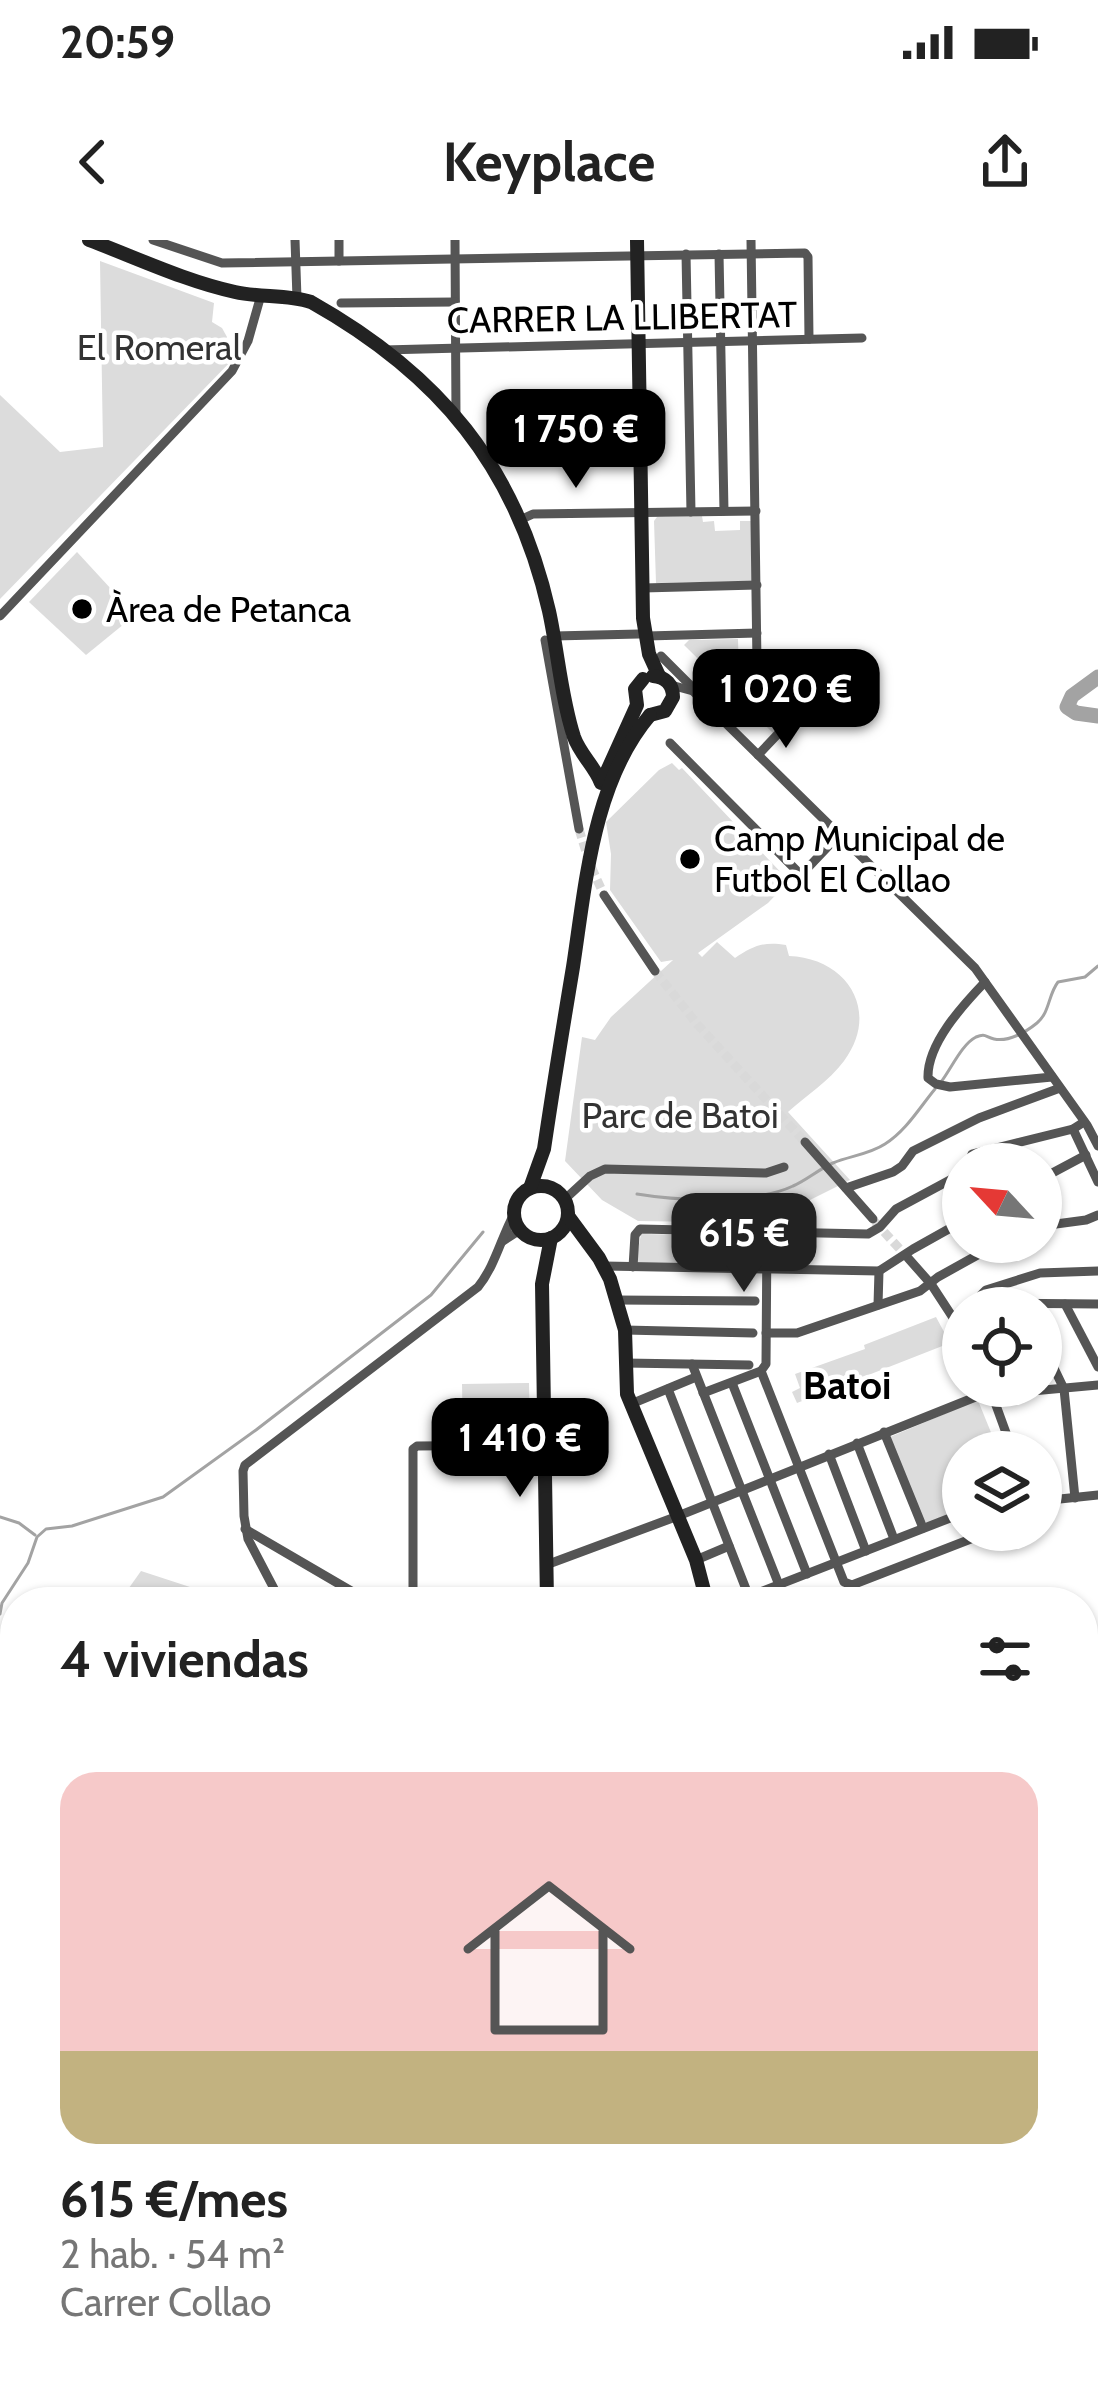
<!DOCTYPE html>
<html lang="es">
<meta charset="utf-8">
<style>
:root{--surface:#fff;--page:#f2f2f2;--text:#222;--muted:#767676;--line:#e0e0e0;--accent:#000}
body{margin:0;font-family:Cabin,sans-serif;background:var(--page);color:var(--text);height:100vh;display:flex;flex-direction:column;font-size:45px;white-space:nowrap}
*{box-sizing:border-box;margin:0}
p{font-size:39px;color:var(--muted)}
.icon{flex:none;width:66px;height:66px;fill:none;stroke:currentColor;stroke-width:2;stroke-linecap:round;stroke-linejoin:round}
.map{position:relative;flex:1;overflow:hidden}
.panel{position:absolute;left:0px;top:1347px;width:1098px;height:807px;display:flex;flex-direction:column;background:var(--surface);border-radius:48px 48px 0 0;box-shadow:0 3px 9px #0004}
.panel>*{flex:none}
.needle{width:78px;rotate:296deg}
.controls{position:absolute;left:942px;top:903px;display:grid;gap:24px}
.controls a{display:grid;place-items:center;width:120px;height:120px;border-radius:50%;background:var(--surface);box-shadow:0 3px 9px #0004;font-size:60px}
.price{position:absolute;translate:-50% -102px;padding:0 27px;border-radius:24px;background:var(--accent);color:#fff;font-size:39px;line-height:78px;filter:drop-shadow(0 3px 6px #0008)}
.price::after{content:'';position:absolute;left:50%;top:72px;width:36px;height:27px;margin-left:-18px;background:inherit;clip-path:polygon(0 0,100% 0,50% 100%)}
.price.current{background:#222;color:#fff}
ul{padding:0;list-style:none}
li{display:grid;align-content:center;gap:24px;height:636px;padding:0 60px}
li+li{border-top:3px solid var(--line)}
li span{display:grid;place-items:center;height:372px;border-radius:36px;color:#555}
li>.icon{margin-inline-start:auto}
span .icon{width:216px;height:216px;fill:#fffc;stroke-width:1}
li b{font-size:51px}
h2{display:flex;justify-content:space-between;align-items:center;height:144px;padding:0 60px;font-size:51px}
.status{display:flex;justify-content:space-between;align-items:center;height:84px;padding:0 60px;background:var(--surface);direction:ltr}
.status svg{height:33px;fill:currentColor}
header{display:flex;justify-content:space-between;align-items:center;height:156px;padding:0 60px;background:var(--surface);font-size:54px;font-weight:800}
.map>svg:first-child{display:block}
.green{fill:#dcdcdc}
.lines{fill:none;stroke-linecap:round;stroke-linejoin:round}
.stream{stroke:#a3a3a3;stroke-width:3}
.river{stroke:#a3a3a3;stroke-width:15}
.street-tunnel{stroke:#d9d9d9;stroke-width:9;stroke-dasharray:9 4.5;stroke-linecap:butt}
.street{stroke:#555;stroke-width:9}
.secondary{stroke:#222;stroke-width:14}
.poi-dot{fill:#000;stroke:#fff;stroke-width:4.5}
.labels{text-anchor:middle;stroke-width:9;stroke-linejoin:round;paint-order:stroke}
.street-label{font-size:36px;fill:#000;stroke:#fff}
.park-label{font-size:36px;fill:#333;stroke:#fff}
.poi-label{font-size:36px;fill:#000;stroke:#fff;text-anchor:start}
.neighbourhood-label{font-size:39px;font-weight:bold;fill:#000;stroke:#fff}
</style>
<div class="status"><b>20:59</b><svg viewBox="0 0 49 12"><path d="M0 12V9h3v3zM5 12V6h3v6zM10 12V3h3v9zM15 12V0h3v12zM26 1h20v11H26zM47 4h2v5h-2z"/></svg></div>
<header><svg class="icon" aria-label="back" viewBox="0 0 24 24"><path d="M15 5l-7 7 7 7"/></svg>Keyplace<svg class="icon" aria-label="share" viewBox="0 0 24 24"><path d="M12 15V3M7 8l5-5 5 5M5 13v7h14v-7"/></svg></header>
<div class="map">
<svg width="1098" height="2153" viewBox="0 0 1098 2153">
<rect width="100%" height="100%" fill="#fff"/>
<g class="green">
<path d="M100 21 214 63 212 82 222 88 227 97 224 108 235 117 0 359V155L60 212 103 207Z"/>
<path d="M702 276 703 282 714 281 715 291 740 290V281H751L752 341 656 343 654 281 657 277Z"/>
<path d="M77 312 135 375 86 415 29 362Z"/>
<path d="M738 399C739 451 745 451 782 486L774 494 684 405 689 400Z"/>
<path d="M672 523 679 530 682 528 789 641 768 663 698 713 702 717 717 702 735 718C753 706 764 701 786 705L789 716C847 718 881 771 844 821 829 841 806 856 788 872L850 940 764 983 638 981 602 960 565 921 582 797 595 800 611 777 673 720 661 722 610 650 611 614 606 582 659 530Z"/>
<path d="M641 994 763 996 762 1022 759 1025 638 1023 636 1021Z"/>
<path d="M936 1077 950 1103 797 1163 792 1152 800 1148 795 1134 865 1109 864 1105Z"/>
<path d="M529 1143 530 1193 463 1195 462 1144Z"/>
<path d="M975 1161 979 1163 999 1212H963V1269L927 1283 922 1279 890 1197Z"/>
<path d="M141 1331 190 1347 216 1362H119Z"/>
<path d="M3 1510 15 1523V1609L0 1634V1512Z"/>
<path d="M1098 1617V1703L1093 1705 1098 1719V1826L1083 1805V1619Z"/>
<path d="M15 1669V2046L0 2069V1677Z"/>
<path d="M889 2139H1045L1032 2153H884Z"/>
</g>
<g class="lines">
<g class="stream">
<path d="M941 842C951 829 962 804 976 797 986 793 985 797 994 799 1009 802 1026 792 1037 783 1050 772 1048 755 1058 742L1085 737 1098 726"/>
<path d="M637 954C679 961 755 964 793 946 807 940 819 929 833 923 850 916 870 914 885 904 906 891 920 867 935 849"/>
<path d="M0 1277 19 1283 35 1295"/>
<path d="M0 1374 2 1363 28 1323 37 1297 46 1289 72 1286 163 1257 256 1190 431 1055 483 992"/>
<path d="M0 1851 15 1831"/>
</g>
<g class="river">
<path d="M1098 437 1072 456 1067 467 1076 473 1098 476"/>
<path d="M1083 1685 1098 1681"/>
<path d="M1083 1765 1098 1782"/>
<path d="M1083 2105 1098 2106"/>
<path d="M943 2153 944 2139"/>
</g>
<g class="street-tunnel">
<path d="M579 589 589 622 604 655"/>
<path d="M655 731 697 784 805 902"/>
<path d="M875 982 908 1018"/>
</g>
<g class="street">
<path d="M153 0 222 23 805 13 808 17 809 99"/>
<path d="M295 0 297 58"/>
<path d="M339 0V21"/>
<path d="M455 0 456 176"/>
<path d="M751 0 757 423 767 443 799 474"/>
<path d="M686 14 691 272"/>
<path d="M719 14 724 271"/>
<path d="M341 63 455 62"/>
<path d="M384 110 862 98"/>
<path d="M522 279 533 274 756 271"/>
<path d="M643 348 757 345"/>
<path d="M0 376 232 131 248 101 261 55"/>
<path d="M554 396 639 394"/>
<path d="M647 396 757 393"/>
<path d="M545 400 579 589"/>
<path d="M661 416 692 447 693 451"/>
<path d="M671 445 693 451 975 728 1087 885 1098 906"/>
<path d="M670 503 801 635 839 595"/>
<path d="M758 515 831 438"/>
<path d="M604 655 655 731"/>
<path d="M985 742C962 766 927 804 928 838L936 844 950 847 1052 837"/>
<path d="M1073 889 1098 942"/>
<path d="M805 902 873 979"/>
<path d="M970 924 972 914 1073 889 1084 882"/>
<path d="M1041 939 1086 915"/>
<path d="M846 948 893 932 902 926 913 911 979 878 1060 848"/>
<path d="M565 959 590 936 605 929 766 933 784 927"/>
<path d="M1041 986 1086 980 1098 975"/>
<path d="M767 992 766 1124 761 1131 844 1342 852 1345 994 1290"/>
<path d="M503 1001 520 990"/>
<path d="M908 1018 931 1044 963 1093"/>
<path d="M604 1026 879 1031 913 1009 963 981"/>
<path d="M633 1027 635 995 640 989 868 994 880 987 896 969 963 933"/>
<path d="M1098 1031 1040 1033 986 1050 981 1055 986 1063 1098 1064"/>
<path d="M616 1060 755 1061"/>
<path d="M1065 1064 1098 1127"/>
<path d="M878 1065 879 1031"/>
<path d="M625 1090 753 1093"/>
<path d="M766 1093H797L920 1051 938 1037 1001 1002"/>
<path d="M1041 1101 1064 1149 1075 1258"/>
<path d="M625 1123 749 1125"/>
<path d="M692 1124 779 1345"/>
<path d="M732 1143 807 1334"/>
<path d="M989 1146 1013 1212"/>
<path d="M668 1149 751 1362"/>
<path d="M703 1153 761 1131"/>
<path d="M631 1164 696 1137"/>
<path d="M884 1192 923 1288"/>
<path d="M857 1203 894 1299"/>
<path d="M829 1214 866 1311"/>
<path d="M1041 1261 1098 1255"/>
<path d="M245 1289 370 1362"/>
<path d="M696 1320 729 1306"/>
<path d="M546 1325 678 1276 978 1156 1098 1145"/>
<path d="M281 1362 248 1299 244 1276 243 1231 245 1225 478 1047C495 1026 501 998 514 974"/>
<path d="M413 1362V1209L417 1206 544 1205"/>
<path d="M742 1362 755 1354 963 1273"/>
<path d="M587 2153 594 2139"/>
</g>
<g class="secondary">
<path d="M89 0C137 18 185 41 235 52 260 58 287 54 311 62 439 134 516 226 549 371 558 412 561 457 574 497 580 514 595 527 601 543"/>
<path d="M637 0 643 378 649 414 659 436"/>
<path d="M650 475 665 471 673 457C673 445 666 437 653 436"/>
<path d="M603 540 637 465 635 449 643 439"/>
<circle cx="541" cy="973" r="27"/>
<path d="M530 948 544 909C553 848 563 787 573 727 586 642 593 542 650 475"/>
<path d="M568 976 599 1018 610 1039 625 1090 627 1154 696 1320 707 1362"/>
<path d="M547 1362 542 1044 551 998"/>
<path d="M518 2153 528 2139"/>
</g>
</g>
<g class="poi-dot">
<circle cx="82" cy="369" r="12"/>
<circle cx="690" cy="619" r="12"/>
</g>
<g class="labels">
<g class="street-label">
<text transform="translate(622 77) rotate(-1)" y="13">CARRER LA LLIBERTAT</text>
</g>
<g class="park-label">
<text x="159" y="120">El Romeral</text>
<text x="680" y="888">Parc de Batoi</text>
</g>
<g class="poi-label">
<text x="106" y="382">Àrea de Petanca</text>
<text x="714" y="611">Camp Municipal de<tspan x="714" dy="41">Futbol El Collao</tspan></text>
</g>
<g class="neighbourhood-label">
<text x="847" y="1159">Batoi</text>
</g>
</g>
</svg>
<div class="controls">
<a><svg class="needle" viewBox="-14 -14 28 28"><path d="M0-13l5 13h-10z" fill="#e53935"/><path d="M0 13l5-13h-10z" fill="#767676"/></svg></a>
<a><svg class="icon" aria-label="locate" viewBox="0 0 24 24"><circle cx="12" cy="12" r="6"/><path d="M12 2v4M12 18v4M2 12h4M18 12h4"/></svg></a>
<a><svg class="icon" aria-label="layers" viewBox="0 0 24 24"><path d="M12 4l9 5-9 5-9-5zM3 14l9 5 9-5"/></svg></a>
</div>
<b class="price" style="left:576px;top:251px">1 750 €</b>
<b class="price" style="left:786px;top:511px">1 020 €</b>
<b class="price current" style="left:744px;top:1055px">615 €</b>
<b class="price" style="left:520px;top:1260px">1 410 €</b>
<section class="panel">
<h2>4 viviendas<svg class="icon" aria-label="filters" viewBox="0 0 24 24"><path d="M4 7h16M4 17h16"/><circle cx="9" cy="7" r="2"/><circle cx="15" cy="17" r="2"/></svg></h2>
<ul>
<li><span style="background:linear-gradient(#f6c9c9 75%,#c2b280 0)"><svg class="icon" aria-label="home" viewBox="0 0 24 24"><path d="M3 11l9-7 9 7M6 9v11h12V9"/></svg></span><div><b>615 €/mes</b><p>2 hab. · 54 m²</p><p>Carrer Collao</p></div></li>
</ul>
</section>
</div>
